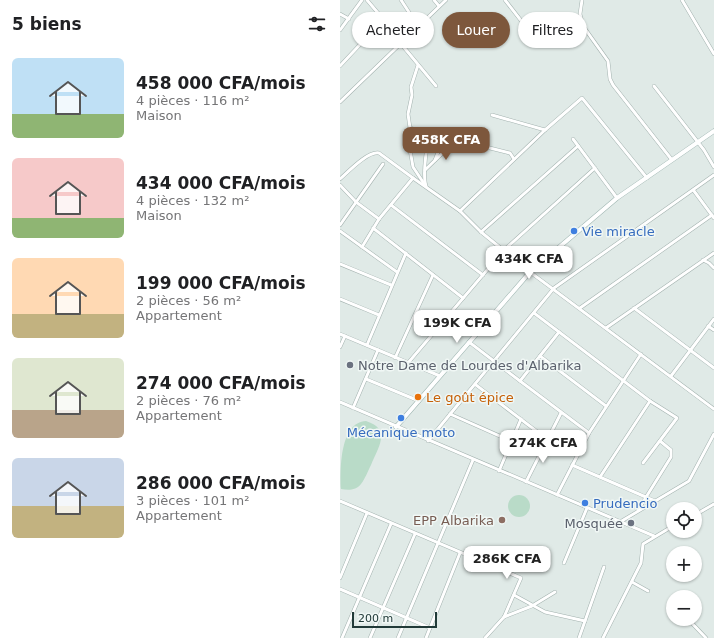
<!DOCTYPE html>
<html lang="fr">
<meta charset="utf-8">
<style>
:root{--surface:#fff;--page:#f6f6f6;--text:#202124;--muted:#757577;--accent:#7d573c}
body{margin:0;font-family:"DejaVu Sans",sans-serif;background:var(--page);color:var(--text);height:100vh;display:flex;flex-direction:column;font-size:15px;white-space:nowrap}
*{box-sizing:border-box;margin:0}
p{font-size:13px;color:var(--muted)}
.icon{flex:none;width:22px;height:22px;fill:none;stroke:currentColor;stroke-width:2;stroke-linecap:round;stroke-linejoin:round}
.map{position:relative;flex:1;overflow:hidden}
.details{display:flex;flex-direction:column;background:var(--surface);width:340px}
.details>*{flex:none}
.guide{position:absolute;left:12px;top:12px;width:302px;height:36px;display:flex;gap:8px}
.fabs{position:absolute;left:326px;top:502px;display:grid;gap:8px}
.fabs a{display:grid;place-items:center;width:36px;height:36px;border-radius:50%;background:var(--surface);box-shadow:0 1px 3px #0004;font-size:20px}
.scale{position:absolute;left:12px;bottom:10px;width:85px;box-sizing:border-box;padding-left:4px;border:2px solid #213a38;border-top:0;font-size:11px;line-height:14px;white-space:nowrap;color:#213a38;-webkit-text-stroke:3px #f0f7f5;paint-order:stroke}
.price{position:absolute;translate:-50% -34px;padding:0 9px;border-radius:8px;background:#fff;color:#222;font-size:13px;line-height:26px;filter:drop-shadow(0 1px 2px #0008)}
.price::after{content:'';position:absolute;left:50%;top:24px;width:12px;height:9px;margin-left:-6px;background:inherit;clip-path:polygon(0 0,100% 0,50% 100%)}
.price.selected{background:var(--accent);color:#fff}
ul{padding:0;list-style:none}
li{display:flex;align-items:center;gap:12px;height:100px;padding:0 12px}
li span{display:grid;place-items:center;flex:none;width:112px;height:80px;border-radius:6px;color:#555}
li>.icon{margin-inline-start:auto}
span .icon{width:48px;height:48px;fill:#fffc;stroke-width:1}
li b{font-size:17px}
h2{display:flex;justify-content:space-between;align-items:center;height:48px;padding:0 12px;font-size:17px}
.pill{padding:0 14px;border-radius:18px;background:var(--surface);box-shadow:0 1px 3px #0004;font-size:14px;line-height:36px}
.pill.selected{background:var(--accent);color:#fff}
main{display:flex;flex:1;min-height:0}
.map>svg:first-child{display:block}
.green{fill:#b9dbc8}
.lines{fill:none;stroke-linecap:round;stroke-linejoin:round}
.street-casing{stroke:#a3b2af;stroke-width:4}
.secondary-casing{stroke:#9fb6b2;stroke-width:5}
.street{stroke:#fff;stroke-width:3}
.secondary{stroke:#fff;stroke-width:4}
.shop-dot{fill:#3f7fe0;stroke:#f0f7f5;stroke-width:1.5}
.worship-dot{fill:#6b7280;stroke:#f0f7f5;stroke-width:1.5}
.food-dot{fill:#e8710a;stroke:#f0f7f5;stroke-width:1.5}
.education-dot{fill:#8d6e63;stroke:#f0f7f5;stroke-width:1.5}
.labels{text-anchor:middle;stroke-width:3;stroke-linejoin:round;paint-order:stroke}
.shop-label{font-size:13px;fill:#366cbe;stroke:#f0f7f5;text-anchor:start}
.worship-label{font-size:13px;fill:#5b616d;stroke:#f0f7f5;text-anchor:start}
.food-label{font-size:13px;fill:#c56008;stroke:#f0f7f5;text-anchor:start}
.education-label{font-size:13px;fill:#785e54;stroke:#f0f7f5;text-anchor:end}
</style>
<main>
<section class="details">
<h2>5 biens<svg class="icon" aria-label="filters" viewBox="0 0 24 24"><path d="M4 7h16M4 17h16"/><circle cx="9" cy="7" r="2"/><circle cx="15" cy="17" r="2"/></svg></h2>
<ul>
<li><span style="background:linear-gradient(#bfe0f5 70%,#8fb573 0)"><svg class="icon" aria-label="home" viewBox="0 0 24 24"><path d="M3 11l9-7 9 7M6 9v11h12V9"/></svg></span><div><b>458 000 CFA/mois</b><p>4 pièces · 116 m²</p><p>Maison</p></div></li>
<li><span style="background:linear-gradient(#f6c9c9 75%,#8fb573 0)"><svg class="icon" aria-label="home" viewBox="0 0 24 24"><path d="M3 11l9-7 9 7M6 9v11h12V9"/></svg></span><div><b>434 000 CFA/mois</b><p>4 pièces · 132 m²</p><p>Maison</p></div></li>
<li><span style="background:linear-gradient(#ffd9b3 70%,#c2b280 0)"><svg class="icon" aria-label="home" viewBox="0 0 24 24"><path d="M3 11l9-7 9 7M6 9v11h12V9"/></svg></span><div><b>199 000 CFA/mois</b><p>2 pièces · 56 m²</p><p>Appartement</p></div></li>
<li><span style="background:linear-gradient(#dfe7d0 65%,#b9a48a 0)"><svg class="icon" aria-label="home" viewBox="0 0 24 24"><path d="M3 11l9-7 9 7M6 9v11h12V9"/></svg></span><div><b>274 000 CFA/mois</b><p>2 pièces · 76 m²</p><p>Appartement</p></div></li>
<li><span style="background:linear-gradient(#c9d6e8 60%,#c2b280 0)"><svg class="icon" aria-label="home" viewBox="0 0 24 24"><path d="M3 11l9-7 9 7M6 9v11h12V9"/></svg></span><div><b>286 000 CFA/mois</b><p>3 pièces · 101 m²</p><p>Appartement</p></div></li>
</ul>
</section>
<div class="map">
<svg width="374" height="638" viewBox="0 0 374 638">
<rect width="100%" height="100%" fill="#e0eae7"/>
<g class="green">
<path d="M26 421C52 429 38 448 31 465 28 471 25 479 21 484 16 491 7 490 1 489 0 469 0 422 26 421Z"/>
<circle cx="179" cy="506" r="11"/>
</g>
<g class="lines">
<g class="street-casing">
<g id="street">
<path d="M27 0 38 13 42 21 96 86"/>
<path d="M61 0 78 26"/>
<path d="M94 0 99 6"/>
<path d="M165 0 193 36"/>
<path d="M242 0 240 14 243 26 268 61 270 79 273 85 332 160"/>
<path d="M342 0 374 54"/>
<path d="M0 14 9 19"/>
<path d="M0 30 22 0"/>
<path d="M78 65 71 87 72 95 68 114 70 128 68 138 73 167 85 185"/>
<path d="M0 66 42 21"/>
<path d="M314 86 364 150 374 167"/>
<path d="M0 102 106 0"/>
<path d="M152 115 205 130"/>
<path d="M70 128 91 135"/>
<path d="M233 139 277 198"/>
<path d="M95 160 104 137"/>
<path d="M85 170 116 140"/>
<path d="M0 179C9 171 28 151 39 153L73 178"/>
<path d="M0 185 16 202 39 219"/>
<path d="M86 186C83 177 85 138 94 134L170 153 174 159"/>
<path d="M354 191 374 218"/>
<path d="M51 205 143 275"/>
<path d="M120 211 205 130 242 98 307 178"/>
<path d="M0 225 43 164"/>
<path d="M33 228 123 298"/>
<path d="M0 231 57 272"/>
<path d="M141 232 238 146"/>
<path d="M22 247 39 219 73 178 120 211 141 232 190 272 374 409"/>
<path d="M363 260 369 263 374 268"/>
<path d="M0 264 51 285"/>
<path d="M0 299 39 315"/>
<path d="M240 308 372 215"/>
<path d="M294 308 374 368"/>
<path d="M194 313 310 401 337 418 303 463"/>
<path d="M368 326 374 330"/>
<path d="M266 328 374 253"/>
<path d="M219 332 180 381 249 433"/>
<path d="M0 334 100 376"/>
<path d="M129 342 180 381"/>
<path d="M27 345 66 253"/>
<path d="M0 347 5 336"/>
<path d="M200 356 266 406"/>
<path d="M55 358 93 275"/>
<path d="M68 363 164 250 255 168"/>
<path d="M331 376 374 319"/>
<path d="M26 379 79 401"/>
<path d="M136 385 208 440"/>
<path d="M0 402 314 536"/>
<path d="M13 408 38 350"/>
<path d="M110 414 171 441"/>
<path d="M88 441 214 288 374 175"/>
<path d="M232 465 315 501"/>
<path d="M159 471 181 419"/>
<path d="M260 477 310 401"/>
<path d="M186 482 221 413"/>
<path d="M217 495 249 433 301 354"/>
<path d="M0 501 181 578 164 617"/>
<path d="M298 510 331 457V450L320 441"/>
<path d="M355 515 374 504"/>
<path d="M280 522 349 481 374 434"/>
<path d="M224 563 247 508"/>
<path d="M0 578 27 513"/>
<path d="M292 582 308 591"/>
<path d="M0 589 90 628"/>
<path d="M174 595 205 612 245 621"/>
<path d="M348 619 366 638"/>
<path d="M2 638 51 524"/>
<path d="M30 638 75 534"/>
<path d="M58 638 133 460"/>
<path d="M86 638 120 553"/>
<path d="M145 638 164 617 192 606 215 592"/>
<path d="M239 638 264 567"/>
<path d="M263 638 301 563 303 544 333 526"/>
</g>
</g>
<g class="secondary-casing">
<path id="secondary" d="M56 427 190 272 277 198 374 131"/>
</g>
<use href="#street" class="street"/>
<use href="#secondary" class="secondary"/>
</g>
<g class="shop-dot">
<circle cx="234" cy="231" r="4"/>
<circle cx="61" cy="418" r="4"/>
<circle cx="245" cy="503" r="4"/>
</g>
<g class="worship-dot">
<circle cx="10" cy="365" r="4"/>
<circle cx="291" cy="523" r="4"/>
</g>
<circle class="food-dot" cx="78" cy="397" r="4"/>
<circle class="education-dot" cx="162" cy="520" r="4"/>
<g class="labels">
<g class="shop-label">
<text x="242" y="236">Vie miracle</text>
<text x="61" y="437" text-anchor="middle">Mécanique moto</text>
<text x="253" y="508">Prudencio</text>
</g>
<g class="worship-label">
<text x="18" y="370">Notre Dame de Lourdes d'Albarika</text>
<text x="283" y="528" text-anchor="end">Mosquée</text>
</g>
<g class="food-label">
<text x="86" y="402">Le goût épice</text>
</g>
<g class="education-label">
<text x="154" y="525">EPP Albarika</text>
</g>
</g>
</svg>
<div class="fabs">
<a><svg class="icon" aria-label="locate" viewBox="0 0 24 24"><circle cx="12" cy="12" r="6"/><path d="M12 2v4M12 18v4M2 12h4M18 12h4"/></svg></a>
<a>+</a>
<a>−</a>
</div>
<div class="scale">200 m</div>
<b class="price selected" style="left:106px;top:161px">458K CFA</b>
<b class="price" style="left:189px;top:280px">434K CFA</b>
<b class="price" style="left:117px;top:344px">199K CFA</b>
<b class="price" style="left:203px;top:464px">274K CFA</b>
<b class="price" style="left:167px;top:580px">286K CFA</b>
<div class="guide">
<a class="pill">Acheter</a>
<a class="pill selected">Louer</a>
<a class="pill">Filtres</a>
</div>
</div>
</main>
